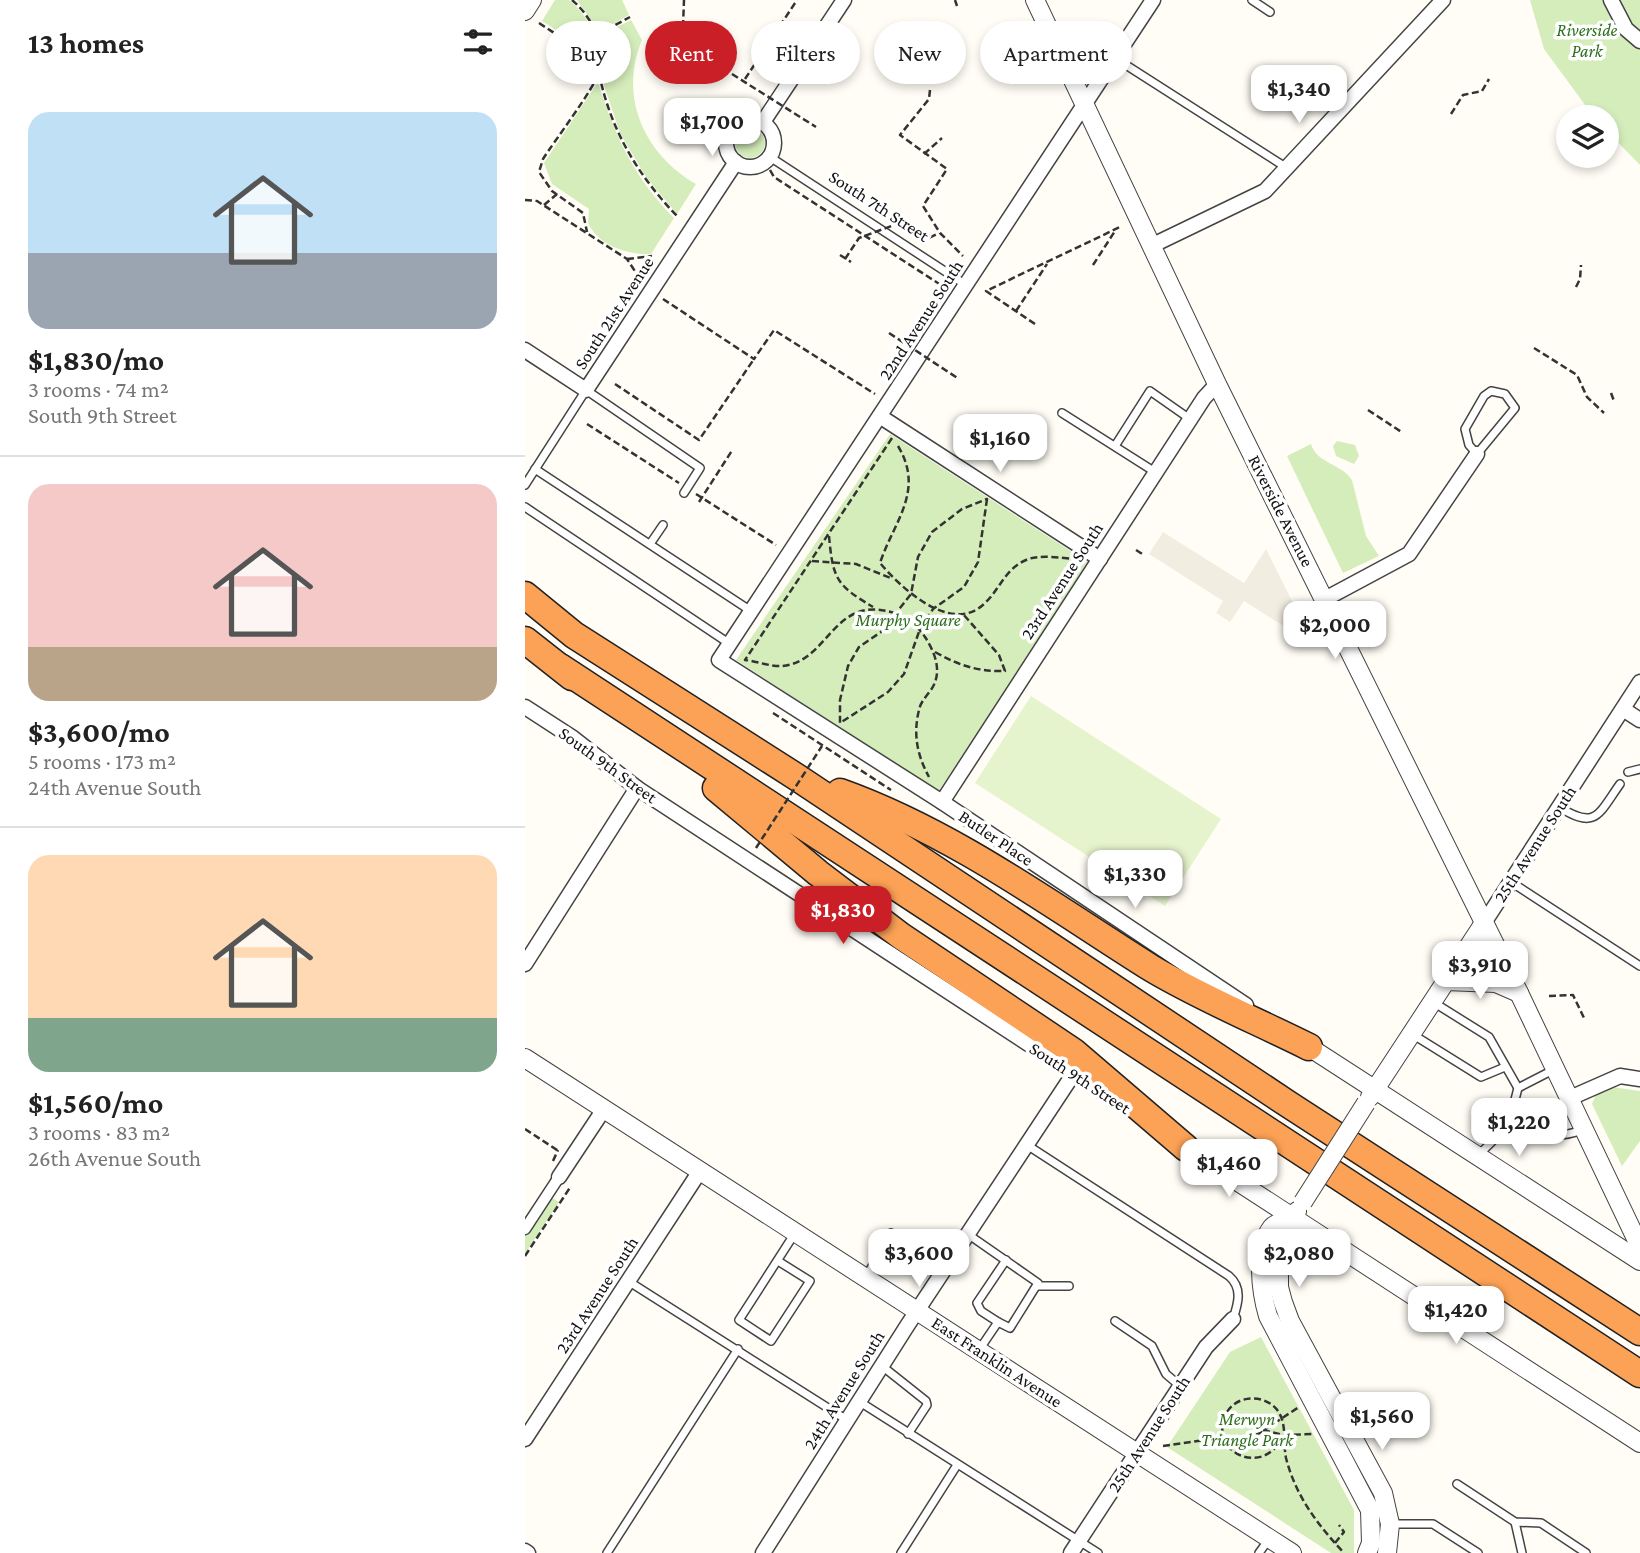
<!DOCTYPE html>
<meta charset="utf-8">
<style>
:root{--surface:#fff;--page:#f2f2f2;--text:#222;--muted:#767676;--line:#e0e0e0;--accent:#cb1f27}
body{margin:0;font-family:"Crimson Pro",serif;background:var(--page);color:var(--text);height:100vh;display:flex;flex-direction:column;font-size:26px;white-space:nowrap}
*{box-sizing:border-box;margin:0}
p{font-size:23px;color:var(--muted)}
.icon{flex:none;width:38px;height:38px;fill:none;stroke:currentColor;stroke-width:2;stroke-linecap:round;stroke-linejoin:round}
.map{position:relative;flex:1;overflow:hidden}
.panel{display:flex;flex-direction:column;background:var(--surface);width:525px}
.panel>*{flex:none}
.banner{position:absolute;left:21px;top:21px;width:665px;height:63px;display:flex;gap:14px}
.tools{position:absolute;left:1031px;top:105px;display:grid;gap:14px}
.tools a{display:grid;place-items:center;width:63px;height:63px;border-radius:50%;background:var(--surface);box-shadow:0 4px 10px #0003;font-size:35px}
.price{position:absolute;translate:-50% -60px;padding:0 16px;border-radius:14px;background:#fff;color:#222;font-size:23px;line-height:46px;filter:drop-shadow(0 2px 4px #0008)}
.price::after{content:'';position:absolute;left:50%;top:42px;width:21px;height:16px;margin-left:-10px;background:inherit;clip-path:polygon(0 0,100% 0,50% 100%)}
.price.on{background:var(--accent);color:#fff}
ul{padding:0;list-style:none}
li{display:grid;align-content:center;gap:14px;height:371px;padding:0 28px}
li+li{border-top:2px solid var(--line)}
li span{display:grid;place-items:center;height:217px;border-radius:21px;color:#555}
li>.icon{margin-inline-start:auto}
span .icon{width:126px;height:126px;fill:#fffc;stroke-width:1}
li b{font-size:30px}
h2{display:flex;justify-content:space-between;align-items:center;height:84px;padding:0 28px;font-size:30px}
.chip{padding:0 24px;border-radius:32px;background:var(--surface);box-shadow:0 4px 10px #0003;font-size:24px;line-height:63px}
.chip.on{background:var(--accent);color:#fff}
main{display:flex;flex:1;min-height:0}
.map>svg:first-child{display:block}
.green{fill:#d5edbb}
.pitch{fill:#e6f4cd}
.plaza{fill:#f2ede1}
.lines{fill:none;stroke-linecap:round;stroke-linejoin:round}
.service-casing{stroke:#444;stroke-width:10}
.pedestrian-casing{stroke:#444;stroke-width:13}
.minor-casing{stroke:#444;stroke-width:17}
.tertiary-casing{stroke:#444;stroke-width:20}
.motorway-casing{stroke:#222;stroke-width:29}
.path{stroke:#333;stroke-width:2.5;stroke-dasharray:7 3.5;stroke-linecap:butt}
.service{stroke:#fff;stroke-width:7}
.pedestrian{stroke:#fff;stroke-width:10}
.minor{stroke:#fff;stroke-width:14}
.tertiary{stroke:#fff;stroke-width:18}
.motorway{stroke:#fca256;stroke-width:26}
.tertiary-bridge-casing{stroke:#444;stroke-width:20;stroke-linecap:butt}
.path-bridge{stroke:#333;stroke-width:2.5;stroke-dasharray:7 3.5;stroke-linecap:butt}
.tertiary-bridge{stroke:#fff;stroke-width:18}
.labels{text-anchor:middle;stroke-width:7;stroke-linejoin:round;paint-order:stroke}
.park-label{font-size:18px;font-style:italic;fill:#2d6e1c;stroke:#fff}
.street-label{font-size:18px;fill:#111;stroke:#fff}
</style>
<main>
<section class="panel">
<h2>13 homes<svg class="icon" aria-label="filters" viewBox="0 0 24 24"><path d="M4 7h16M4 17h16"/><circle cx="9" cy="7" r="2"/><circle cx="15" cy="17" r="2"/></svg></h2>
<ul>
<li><span style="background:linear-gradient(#bfe0f5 65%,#9aa5b1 0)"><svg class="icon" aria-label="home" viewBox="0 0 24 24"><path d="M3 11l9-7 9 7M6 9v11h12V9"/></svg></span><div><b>$1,830/mo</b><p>3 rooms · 74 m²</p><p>South 9th Street</p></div></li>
<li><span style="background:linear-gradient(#f6c9c9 75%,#b9a48a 0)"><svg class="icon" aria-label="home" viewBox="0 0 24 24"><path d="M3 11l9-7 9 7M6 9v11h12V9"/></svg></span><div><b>$3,600/mo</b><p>5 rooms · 173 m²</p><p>24th Avenue South</p></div></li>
<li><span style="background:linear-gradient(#ffd9b3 75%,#7fa58c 0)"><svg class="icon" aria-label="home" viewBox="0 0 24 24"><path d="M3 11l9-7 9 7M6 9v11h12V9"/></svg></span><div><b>$1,560/mo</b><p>3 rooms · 83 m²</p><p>26th Avenue South</p></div></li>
</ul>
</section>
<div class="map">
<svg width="1115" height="1553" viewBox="0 0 1115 1553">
<rect width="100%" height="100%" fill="#fffdf5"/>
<g class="green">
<path d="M30 0H44C58 11 76 36 70 55L17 21Z"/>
<path d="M52 0H97L104 15 74 32Z"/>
<path d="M1005 0H1115V165L1082 131V117H1069L1019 49Z"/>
<path d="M106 20 117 40C93 97 120 155 171 184L152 214 121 177 95 133 78 82 74 36Z"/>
<path d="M73 82C89 134 109 178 149 218L126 254C103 255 74 246 63 223L64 209 27 184 19 163Z"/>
<circle cx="225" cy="143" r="15"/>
<path d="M365 434 564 563 413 792 211 660Z"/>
<path d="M812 441 830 445 834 456 829 464 811 456 808 446Z"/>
<path d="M786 444C791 463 817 464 827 480L841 536 854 556 818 573 762 456Z"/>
<path d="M1087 1087 1115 1091V1141L1097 1166 1067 1104 1072 1092Z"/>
<path d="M23 1195 34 1202 0 1254V1230Z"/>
<path d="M736 1337 829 1510V1553H806L642 1447 705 1352Z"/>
</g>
<path class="pitch" d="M506 696 696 819 640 906 450 783Z"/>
<path class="plaza" d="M638 532 719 583 741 549 774 615 765 630 719 601 705 622 691 613 698 601 624 554Z"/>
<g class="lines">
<g class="service-casing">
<g id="service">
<path d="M727 0 745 12"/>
<path d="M590 58 762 168"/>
<path d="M245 157 441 285"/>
<path d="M966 391 980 394 990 408 952 454 944 445 940 429 959 396Z"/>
<path d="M537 413 630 472"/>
<path d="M590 446 625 391 665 419"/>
<path d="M10 469 226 611"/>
<path d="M0 485 61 390 175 468 159 493"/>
<path d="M0 507 205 644"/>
<path d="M125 544 138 525"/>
<path d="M1103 772 1115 769"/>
<path d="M1034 807C1071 830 1073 815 1095 784"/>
<path d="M986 882 1115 966"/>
<path d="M908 1002 964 1037 993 1088 1030 1069"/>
<path d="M887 1034 956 1077 980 1067"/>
<path d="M986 1121C1010 1135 1030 1140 1057 1130"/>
<path d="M502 1145 704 1276C718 1288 713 1304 708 1319"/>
<path d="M953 1155C980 1131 985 1122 993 1088"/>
<path d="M444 1235 513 1283 485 1328 473 1322 454 1350"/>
<path d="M253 1261 285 1281 246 1341 214 1320 270 1233"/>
<path d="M341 1277 366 1233"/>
<path d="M103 1281 322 1420"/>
<path d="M512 1286H544"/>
<path d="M590 1321 627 1346 641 1374 655 1386"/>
<path d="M473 1322 456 1311 452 1303 481 1260"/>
<path d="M357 1366 401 1401 402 1405 383 1434"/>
<path d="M335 1402 573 1553"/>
<path d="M932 1484 990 1522 1016 1523 1061 1553"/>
<path d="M990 1522 997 1553"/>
<path d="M865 1524H908L953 1553"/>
<path d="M82 1553 213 1349"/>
<path d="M376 1553 432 1465"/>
<path d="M734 1553 744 1539"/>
</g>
</g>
<g class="pedestrian-casing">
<path id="pedestrian" d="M0 1229 34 1177"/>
</g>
<g class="minor-casing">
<g id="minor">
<path d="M628 0 194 660 417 802 721 1005"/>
<path d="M1086 0 1101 29 1115 41"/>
<circle cx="225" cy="143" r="24"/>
<path d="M238 122 319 0"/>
<path d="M628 245 740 191 918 0"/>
<path d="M0 350 61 390 211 162"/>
<path d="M356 417 575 559"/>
<path d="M800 599 884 554 952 454"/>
<path d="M0 707 48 738 112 788 586 1098"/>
<path d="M1098 709 1115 720"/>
<path d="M417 802 679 398 692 384"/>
<path d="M959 923 1115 682"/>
<path d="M0 964 112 788"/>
<path d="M1045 1098 1095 1076 1115 1079"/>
<path d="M34 1177 79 1109"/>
<path d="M0 1439 175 1171"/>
<path d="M0 1551 3 1553"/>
<path d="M238 1553 382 1326 549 1073"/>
<path d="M546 1553 681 1347 708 1319"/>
</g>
</g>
<g class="tertiary-casing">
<g id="tertiary">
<path d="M510 0 692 384 994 993 1115 1247"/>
<path d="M0 11 7 0"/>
<path d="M921 981 971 983 994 993"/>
<path d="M784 1047 1115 1261"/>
<path d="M0 1058 767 1553"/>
<path d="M845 1097 959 923"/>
<path d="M661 1148 1115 1443"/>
<path d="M772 1211 754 1263V1287L758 1302 765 1321 858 1493 865 1524 862 1553"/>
<path d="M767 1217C761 1220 752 1222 747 1227 730 1249 736 1292 743 1316L845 1510 846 1543 842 1553"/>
</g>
</g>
<g class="motorway-casing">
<g id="motorway">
<path d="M0 595 49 635 270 776 763 1104 1115 1332"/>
<path d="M0 640 47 677"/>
<path d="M35 667 1115 1374"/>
<path d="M191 788 293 873 376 936 549 1052 661 1148"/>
<path d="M315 792C427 832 526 905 626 968 676 998 732 1021 784 1047"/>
</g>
</g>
<g class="path">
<path d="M47 0C67 17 81 45 74 72 71 86 28 143 18 159L14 172 27 191 58 213 62 232"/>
<path d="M430 0 432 6"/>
<path d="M14 23 72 61"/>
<path d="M158 27 159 0"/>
<path d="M72 35 105 17"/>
<path d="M74 73C85 129 113 176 153 217"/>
<path d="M220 79 272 0"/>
<path d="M405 90 404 99 375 135 422 169 398 206 415 233 438 256"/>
<path d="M926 114 938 95 957 91 964 79"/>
<path d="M245 170 249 177 419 287"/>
<path d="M0 200 12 201 102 259 117 282"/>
<path d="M19 205 32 194"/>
<path d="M395 242 414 233"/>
<path d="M315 255 326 262"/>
<path d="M102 259 127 256"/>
<path d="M568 265 590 231"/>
<path d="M1051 287 1055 279 1056 265"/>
<path d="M138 299 229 359 249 330 350 394"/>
<path d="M491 311 522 264"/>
<path d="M510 324 461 291 595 227"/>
<path d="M1009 348 1052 375 1062 397 1079 413"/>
<path d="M90 384 174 440 229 359"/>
<path d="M1086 393 1089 401"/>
<path d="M843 410 878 433"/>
<path d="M62 424 154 483"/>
<path d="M367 438 220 660C231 661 246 667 257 666 304 662 307 596 366 612 379 615 393 626 400 637 408 649 416 667 410 682 407 692 396 699 394 710 388 734 392 755 404 777"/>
<path d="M373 446C400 491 369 521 355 563 376 588 427 636 460 603 475 589 480 569 501 560 514 554 536 558 550 559"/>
<path d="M171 494 251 545"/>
<path d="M462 499 453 562 439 587 408 609 395 629 379 674 363 692 315 723V700L323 666 334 647 356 632 386 594 393 557 407 532 437 509Z"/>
<path d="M304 536C308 579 311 585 348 607"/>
<path d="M611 550 619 555"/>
<path d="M287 561 331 564 368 579"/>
<path d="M410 652C433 665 453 672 480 671L474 655 438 614"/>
<path d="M248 713 366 790"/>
<path d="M1024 996 1048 995 1059 1018"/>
<path d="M0 1129 35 1152"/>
<path d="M28 1161 33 1150"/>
<path d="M0 1256 46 1186"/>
<path d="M738 1430 758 1435 787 1434"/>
<path d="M758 1435C741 1478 684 1454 700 1416 709 1394 740 1393 753 1411 762 1424 758 1443 761 1458 771 1497 793 1525 819 1553"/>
<path d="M638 1446 679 1440H716L733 1434 774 1407"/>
<path d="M810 1543 819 1532 814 1525"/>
</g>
<use href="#service" class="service"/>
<use href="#pedestrian" class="pedestrian"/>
<use href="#minor" class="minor"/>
<use href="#tertiary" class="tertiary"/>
<use href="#motorway" class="motorway"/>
<g class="tertiary-bridge-casing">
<path id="tertiary-bridge" d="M778 1202 841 1103"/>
</g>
<g class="path-bridge">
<path d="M207 74 291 127"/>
<path d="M399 154 417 138"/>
<path d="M320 259 334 238 380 221"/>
<path d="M364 333 434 379"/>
<path d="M174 502 208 449"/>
<path d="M231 848 297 746"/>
</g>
<use href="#tertiary-bridge" class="tertiary-bridge"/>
</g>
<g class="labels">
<g class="park-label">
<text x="1062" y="36">Riverside<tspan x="1062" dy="21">Park</tspan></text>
<text x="383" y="626">Murphy Square</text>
<text x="722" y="1425">Merwyn<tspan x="722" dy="21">Triangle Park</tspan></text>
</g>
<g class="street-label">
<text transform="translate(354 206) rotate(33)" y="6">South 7th Street</text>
<text transform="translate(89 313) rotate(-57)" y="6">South 21st Avenue</text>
<text transform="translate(396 320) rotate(-57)" y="6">22nd Avenue South</text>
<text transform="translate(756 511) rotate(63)" y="6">Riverside Avenue</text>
<text transform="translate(537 581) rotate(-57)" y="6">23rd Avenue South</text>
<text transform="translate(83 765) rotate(36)" y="6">South 9th Street</text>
<text transform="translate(471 838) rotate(34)" y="6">Butler Place</text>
<text transform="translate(1010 844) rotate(-57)" y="6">25th Avenue South</text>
<text transform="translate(555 1078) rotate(33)" y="6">South 9th Street</text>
<text transform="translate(72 1295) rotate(-57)" y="6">23rd Avenue South</text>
<text transform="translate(472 1362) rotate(33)" y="6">East Franklin Avenue</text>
<text transform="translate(319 1390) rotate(-58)" y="6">24th Avenue South</text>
<text transform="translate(624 1434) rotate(-57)" y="6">25th Avenue South</text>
</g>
</g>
</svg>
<div class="tools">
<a><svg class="icon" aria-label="layers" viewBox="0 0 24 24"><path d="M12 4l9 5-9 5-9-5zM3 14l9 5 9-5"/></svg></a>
</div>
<b class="price" style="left:774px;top:125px">$1,340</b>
<b class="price" style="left:187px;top:158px">$1,700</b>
<b class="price" style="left:475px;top:474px">$1,160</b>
<b class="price" style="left:810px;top:661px">$2,000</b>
<b class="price" style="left:610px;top:910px">$1,330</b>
<b class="price on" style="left:318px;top:946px">$1,830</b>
<b class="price" style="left:955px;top:1001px">$3,910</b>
<b class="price" style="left:994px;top:1158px">$1,220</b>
<b class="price" style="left:704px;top:1199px">$1,460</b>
<b class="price" style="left:394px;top:1289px">$3,600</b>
<b class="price" style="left:774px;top:1289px">$2,080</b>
<b class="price" style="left:931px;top:1346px">$1,420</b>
<b class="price" style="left:857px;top:1452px">$1,560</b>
<div class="banner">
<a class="chip">Buy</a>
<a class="chip on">Rent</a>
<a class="chip">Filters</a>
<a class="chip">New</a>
<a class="chip">Apartment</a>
</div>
</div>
</main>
